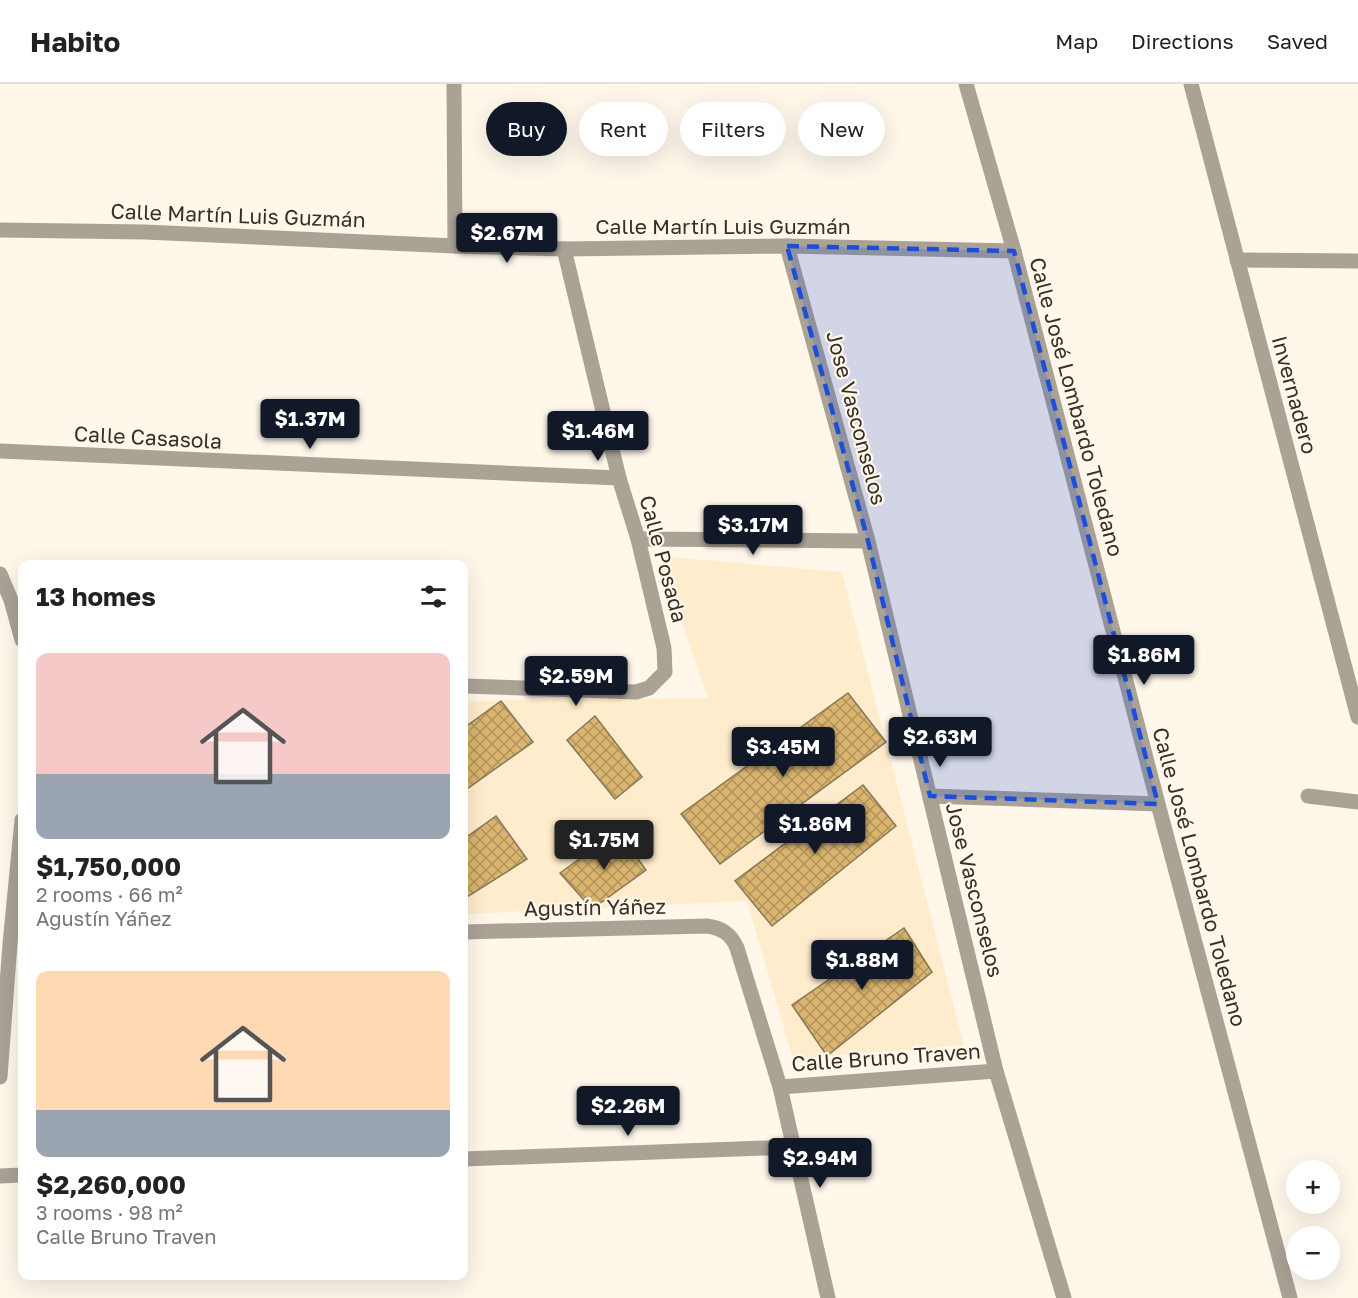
<!DOCTYPE html>
<meta charset="utf-8">
<style>
:root{--surface:#fff;--page:#f6f6f6;--text:#222;--muted:#767676;--line:#e0e0e0;--accent:#111827}
body{margin:0;font-family:"Golos Text",sans-serif;background:var(--page);color:var(--text);height:100vh;display:flex;flex-direction:column;font-size:22px;white-space:nowrap}
*{box-sizing:border-box;margin:0}
p{font-size:20px;color:var(--muted)}
.icon{flex:none;width:33px;height:33px;fill:none;stroke:currentColor;stroke-width:2;stroke-linecap:round;stroke-linejoin:round}
.map{position:relative;flex:1;overflow:hidden}
.side{position:absolute;left:18px;top:476px;width:450px;height:720px;display:flex;flex-direction:column;background:var(--surface);border-radius:12px;box-shadow:0 6px 24px #0002}
.side>*{flex:none}
.guide{position:absolute;left:486px;top:18px;width:570px;height:54px;display:flex;gap:12px}
.fabs{position:absolute;left:1286px;top:1076px;display:grid;gap:12px}
.fabs a{display:grid;place-items:center;width:54px;height:54px;border-radius:50%;background:var(--surface);box-shadow:0 6px 24px #0002;font-size:30px}
.price{position:absolute;translate:-50% -51px;padding:0 14px;border-radius:6px;background:var(--accent);color:#fff;font-size:20px;line-height:39px;filter:drop-shadow(0 2px 3px #0008)}
.price::after{content:'';position:absolute;left:50%;top:36px;width:18px;height:14px;margin-left:-9px;background:inherit;clip-path:polygon(0 0,100% 0,50% 100%)}
.price.active{background:#222;color:#fff}
ul{padding:0;list-style:none}
li{display:grid;align-content:center;gap:12px;height:318px;padding:0 18px}
li span{display:grid;place-items:center;height:186px;border-radius:12px;color:#555}
li>.icon{margin-inline-start:auto}
span .icon{width:108px;height:108px;fill:#fffc;stroke-width:1}
li b{font-size:26px}
h2{display:flex;justify-content:space-between;align-items:center;height:72px;padding:0 18px;font-size:26px}
.tag{padding:0 21px;border-radius:27px;background:var(--surface);box-shadow:0 6px 24px #0002;font-size:21px;line-height:54px}
.tag.active{background:var(--accent);color:#fff}
header{display:flex;align-items:center;gap:36px;box-sizing:border-box;height:84px;padding:0 30px;background:var(--surface);border-bottom:2px solid var(--line)}
header strong{font-size:28px}
nav{display:flex;gap:33px;margin-inline-start:auto;font-size:21px}
.map>svg:first-child{display:block}
.built{fill:#feeccc}
.building{fill:url(#building-cross-hatch);stroke:#877759;stroke-width:1.5}
.lines{fill:none;stroke-linecap:round;stroke-linejoin:round}
.minor{stroke:#aaa295;stroke-width:15}
.marked{fill:#1d4ed8;fill-opacity:0.2;stroke:#1d4ed8;stroke-width:4.5;stroke-dasharray:12 8;stroke-linejoin:round}
.labels{text-anchor:middle;stroke-width:4.5;stroke-linejoin:round;paint-order:stroke}
.street-label{font-size:21px;fill:#372f23;stroke:#fef7ea}
</style>
<header>
<strong>Habito</strong>
<nav><a>Map</a><a>Directions</a><a>Saved</a></nav>
</header>
<div class="map">
<svg width="1358" height="1214" viewBox="0 0 1358 1214">
<defs>
<pattern id="building-cross-hatch" width="8" height="8" patternUnits="userSpaceOnUse" patternTransform="scale(1.5)"><rect width="8" height="8" fill="#dab56f"/><path d="M0 0l8 8M0 8l8-8" fill="none" stroke="#b2945b"/></pattern>
</defs>
<rect width="100%" height="100%" fill="#fef7ea"/>
<path class="built" d="M659 472 842 488 964 961 793 975 747 817 464 830V617L708 614Z"/>
<g class="building">
<path d="M848 609 886 658 720 780 681 730Z"/>
<path d="M501 617 533 658 464 707V644Z"/>
<path d="M595 632 642 693 615 715 567 656Z"/>
<path d="M863 701 896 742 772 842 735 797Z"/>
<path d="M496 732 527 775 464 815V755Z"/>
<path d="M618 747 646 786 592 825 560 789Z"/>
<path d="M904 844 932 888 827 972 792 921Z"/>
</g>
<g class="lines">
<g class="minor">
<path d="M454 0 455 162"/>
<path d="M966 0 1014 167 1158 720 1290 1214"/>
<path d="M1191 0 1358 633"/>
<path d="M0 146 145 148 455 162 564 165 787 162 1014 167"/>
<path d="M787 162 868 457 996 987 1064 1214"/>
<path d="M1237 176 1358 177"/>
<path d="M0 367 619 394"/>
<path d="M638 455 868 457"/>
<path d="M0 490 11 516 22 556"/>
<path d="M464 602 636 608 649 604 665 588 664 564 638 455 619 394 564 165"/>
<path d="M930 712 1158 720"/>
<path d="M1308 712 1358 718"/>
<path d="M464 848 707 842C722 844 731 850 737 864L780 1003 828 1214"/>
<path d="M0 993 10 860 22 736"/>
<path d="M780 1003 996 987"/>
<path d="M464 1075 793 1063"/>
<path d="M0 1092 22 1091"/>
</g>
</g>
<path class="marked" d="M787 162 1014 167 1158 720 930 712 868 457Z"/>
<g class="labels">
<g class="street-label">
<text transform="translate(238 132) rotate(2)" y="7">Calle Martín Luis Guzmán</text>
<text x="723" y="150">Calle Martín Luis Guzmán</text>
<text transform="translate(1294 311) rotate(75)" y="7">Invernadero</text>
<text transform="translate(1076 323) rotate(75)" y="7">Calle José Lombardo Toledano</text>
<text transform="translate(856 334) rotate(75)" y="7">Jose Vasconselos</text>
<text transform="translate(148 354) rotate(3)" y="7">Calle Casasola</text>
<text transform="translate(663 475) rotate(75)" y="7">Calle Posada</text>
<text transform="translate(1199 793) rotate(75)" y="7">Calle José Lombardo Toledano</text>
<text transform="translate(974 806) rotate(76)" y="7">Jose Vasconselos</text>
<text transform="translate(595 824) rotate(-1)" y="7">Agustín Yáñez</text>
<text transform="translate(886 974) rotate(-4)" y="7">Calle Bruno Traven</text>
</g>
</g>
</svg>
<div class="fabs">
<a>+</a>
<a>−</a>
</div>
<b class="price" style="left:507px;top:180px">$2.67M</b>
<b class="price" style="left:310px;top:366px">$1.37M</b>
<b class="price" style="left:598px;top:378px">$1.46M</b>
<b class="price" style="left:753px;top:472px">$3.17M</b>
<b class="price" style="left:1144px;top:602px">$1.86M</b>
<b class="price" style="left:576px;top:623px">$2.59M</b>
<b class="price" style="left:940px;top:684px">$2.63M</b>
<b class="price" style="left:783px;top:694px">$3.45M</b>
<b class="price" style="left:815px;top:771px">$1.86M</b>
<b class="price active" style="left:604px;top:787px">$1.75M</b>
<b class="price" style="left:862px;top:907px">$1.88M</b>
<b class="price" style="left:628px;top:1053px">$2.26M</b>
<b class="price" style="left:820px;top:1105px">$2.94M</b>
<div class="guide">
<a class="tag active">Buy</a>
<a class="tag">Rent</a>
<a class="tag">Filters</a>
<a class="tag">New</a>
</div>
<section class="side">
<h2>13 homes<svg class="icon" aria-label="filters" viewBox="0 0 24 24"><path d="M4 7h16M4 17h16"/><circle cx="9" cy="7" r="2"/><circle cx="15" cy="17" r="2"/></svg></h2>
<ul>
<li><span style="background:linear-gradient(#f6c9c9 65%,#9aa5b1 0)"><svg class="icon" aria-label="home" viewBox="0 0 24 24"><path d="M3 11l9-7 9 7M6 9v11h12V9"/></svg></span><div><b>$1,750,000</b><p>2 rooms · 66 m²</p><p>Agustín Yáñez</p></div></li>
<li><span style="background:linear-gradient(#ffd9b3 75%,#9aa5b1 0)"><svg class="icon" aria-label="home" viewBox="0 0 24 24"><path d="M3 11l9-7 9 7M6 9v11h12V9"/></svg></span><div><b>$2,260,000</b><p>3 rooms · 98 m²</p><p>Calle Bruno Traven</p></div></li>
</ul>
</section>
</div>
